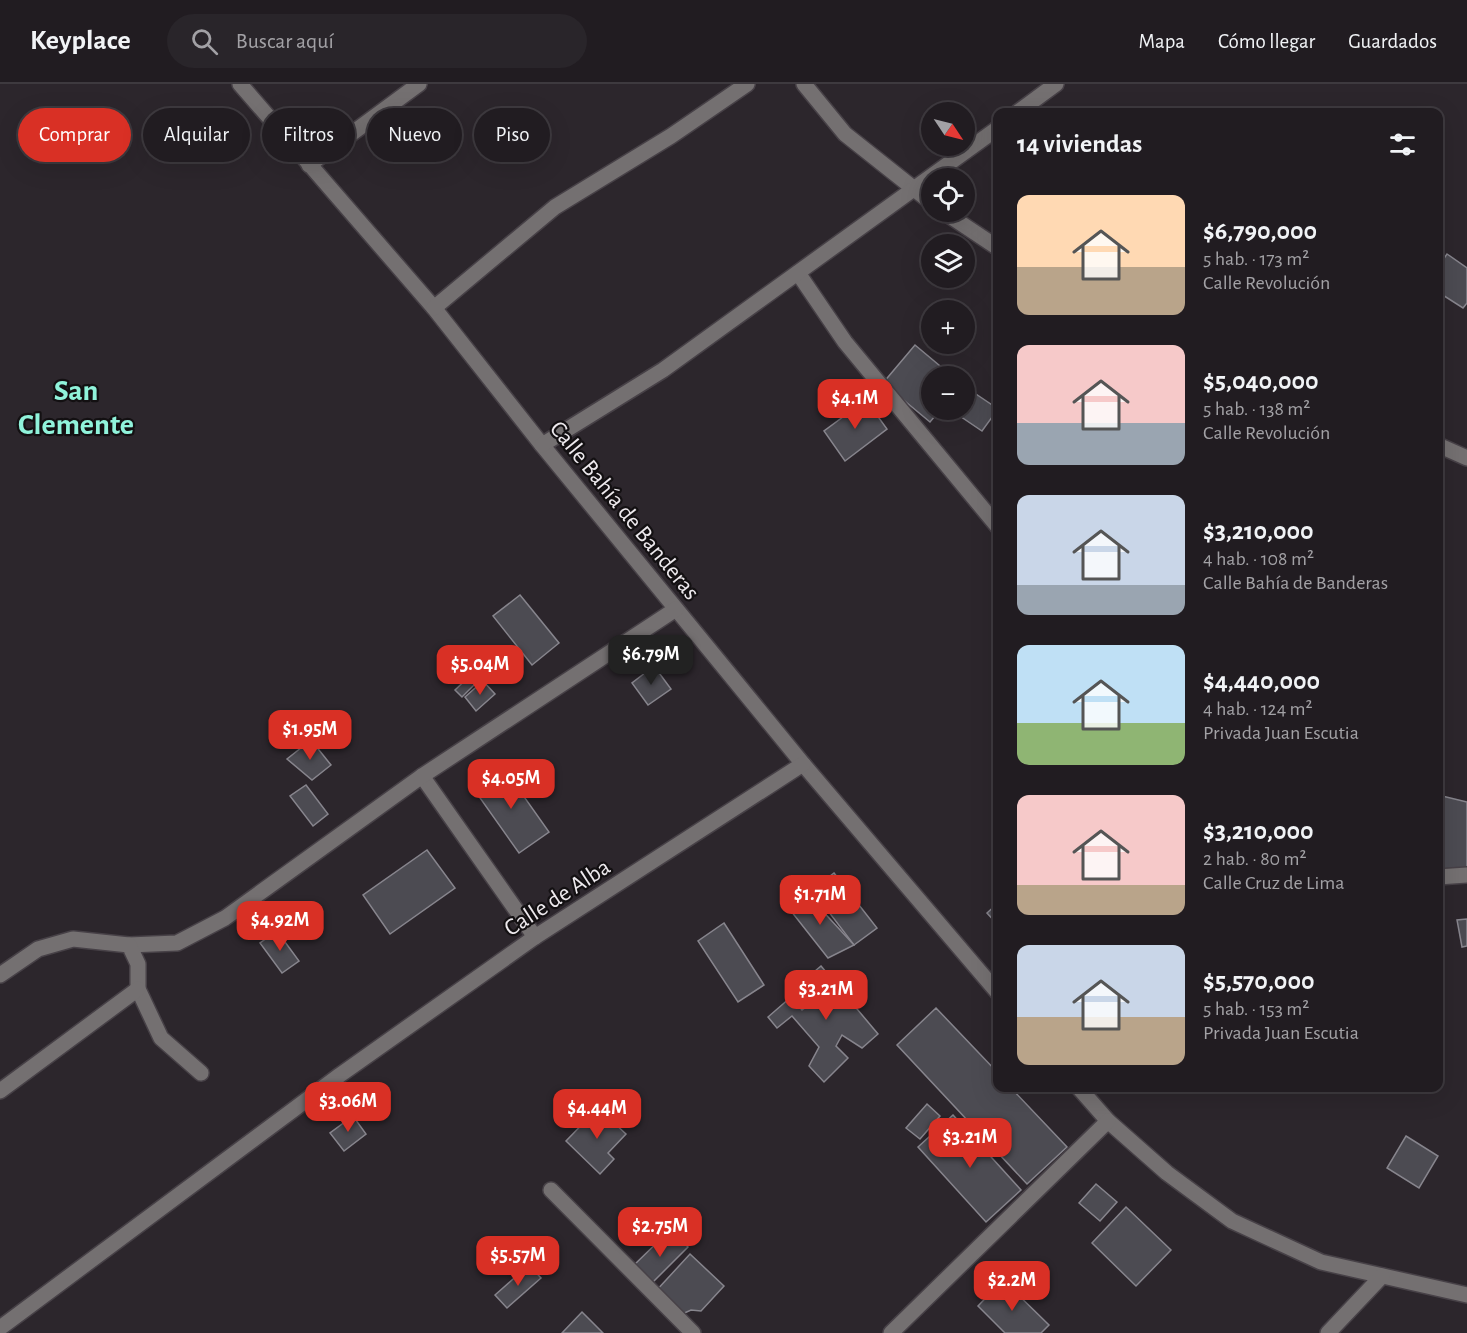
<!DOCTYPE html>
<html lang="es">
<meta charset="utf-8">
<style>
:root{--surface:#211c21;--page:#29252a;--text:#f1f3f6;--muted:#a2a1a5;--line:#3e3a3f;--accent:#d93025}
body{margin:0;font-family:"Alegreya Sans",sans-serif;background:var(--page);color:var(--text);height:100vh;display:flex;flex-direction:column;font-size:22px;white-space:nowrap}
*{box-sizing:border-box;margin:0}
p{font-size:20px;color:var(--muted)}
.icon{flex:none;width:33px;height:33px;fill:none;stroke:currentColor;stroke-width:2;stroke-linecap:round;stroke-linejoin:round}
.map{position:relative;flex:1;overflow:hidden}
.side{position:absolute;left:993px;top:24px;width:450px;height:984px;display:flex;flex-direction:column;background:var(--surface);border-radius:12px;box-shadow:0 6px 24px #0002,0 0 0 2px var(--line)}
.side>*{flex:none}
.hud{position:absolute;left:18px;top:24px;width:570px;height:54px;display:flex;gap:12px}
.needle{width:39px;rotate:125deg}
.buttons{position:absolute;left:921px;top:18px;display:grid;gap:12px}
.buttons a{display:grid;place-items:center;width:54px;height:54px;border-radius:50%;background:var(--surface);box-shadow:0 6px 24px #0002,0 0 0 2px var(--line);font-size:30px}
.price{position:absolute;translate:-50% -51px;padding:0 14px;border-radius:12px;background:var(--accent);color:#fff;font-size:20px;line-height:39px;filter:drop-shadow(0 2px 3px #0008)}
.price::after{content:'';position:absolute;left:50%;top:36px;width:18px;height:14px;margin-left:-9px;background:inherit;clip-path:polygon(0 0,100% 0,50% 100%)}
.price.selected{background:#222;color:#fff}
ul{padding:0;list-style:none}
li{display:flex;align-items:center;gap:18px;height:150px;padding:0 24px}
li span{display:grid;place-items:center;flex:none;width:168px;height:120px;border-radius:12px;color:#555}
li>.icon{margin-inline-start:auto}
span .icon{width:72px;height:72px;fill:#fffc;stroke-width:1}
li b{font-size:26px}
h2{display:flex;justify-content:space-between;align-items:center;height:72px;padding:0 24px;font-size:26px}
.tag{padding:0 21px;border-radius:27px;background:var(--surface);box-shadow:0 6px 24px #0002,0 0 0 2px var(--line);font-size:21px;line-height:54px}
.tag.selected{background:var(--accent);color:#fff}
header{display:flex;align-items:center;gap:36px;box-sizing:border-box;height:84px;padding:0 30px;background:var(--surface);border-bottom:2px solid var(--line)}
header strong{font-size:28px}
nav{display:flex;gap:33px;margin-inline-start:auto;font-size:21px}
.search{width:420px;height:54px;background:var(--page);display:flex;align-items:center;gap:15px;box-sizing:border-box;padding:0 21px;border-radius:33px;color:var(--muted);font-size:22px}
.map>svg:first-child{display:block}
.building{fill:#4c4b52;stroke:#87858d;stroke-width:1.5}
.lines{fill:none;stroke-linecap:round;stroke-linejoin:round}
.minor-casing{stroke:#474147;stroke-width:18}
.minor{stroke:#747071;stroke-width:15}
.labels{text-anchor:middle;stroke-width:4.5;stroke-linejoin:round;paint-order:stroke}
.street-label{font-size:24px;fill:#ede9ed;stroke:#131012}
.district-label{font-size:30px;font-weight:bold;fill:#90f3db;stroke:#131012}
</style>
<header>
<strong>Keyplace</strong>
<div class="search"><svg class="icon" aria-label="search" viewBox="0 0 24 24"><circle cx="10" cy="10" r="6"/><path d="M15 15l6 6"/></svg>Buscar aquí</div>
<nav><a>Mapa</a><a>Cómo llegar</a><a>Guardados</a></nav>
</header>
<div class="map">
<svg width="1467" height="1249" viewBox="0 0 1467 1249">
<rect width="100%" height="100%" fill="#2c262c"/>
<g class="building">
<path d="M1447 170 1467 184V219L1463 224 1438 208V183Z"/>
<path d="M915 261 952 292H932V326H940L930 338 883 299Z"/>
<path d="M964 302 998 325 982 347 951 326H964Z"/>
<path d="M866 316 887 345 845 377 824 347Z"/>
<path d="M520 511 559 559 532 581 493 532Z"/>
<path d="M654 582 671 605 648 621 632 599Z"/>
<path d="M474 588 480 595 462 613 455 606Z"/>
<path d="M483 597 495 610 476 627 465 613Z"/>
<path d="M311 656 331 681 312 696 287 675Z"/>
<path d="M503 683 549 748 519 769 473 704Z"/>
<path d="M306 701 328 730 313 742 290 712Z"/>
<path d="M1438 711 1467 718V785L1438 786Z"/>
<path d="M427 766 455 804 390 850 363 811Z"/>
<path d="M834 789 877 844 854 861 812 806Z"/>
<path d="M806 809 854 861 828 874 787 822Z"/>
<path d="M998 819V841L987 829Z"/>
<path d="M1467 835V862L1462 863 1457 836Z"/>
<path d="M724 839 764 901 738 918 698 857Z"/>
<path d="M277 847 299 877 282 889 260 859Z"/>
<path d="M821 882 878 950 862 964 842 951 836 962 848 974 824 998 809 982 819 963 792 932 777 944 768 933 791 913 802 926 810 920 796 903Z"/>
<path d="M936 924 998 989V1004H1011L1067 1063 1027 1100 897 961Z"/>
<path d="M927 1020 940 1032 920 1055 906 1044Z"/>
<path d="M598 1024 626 1050 608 1069 614 1075 600 1090 566 1057Z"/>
<path d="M953 1031 1021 1106 986 1138 918 1063Z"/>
<path d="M353 1032 366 1050 344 1067 330 1049Z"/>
<path d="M1406 1052 1438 1072 1419 1104 1387 1084Z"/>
<path d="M1096 1100 1117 1118 1100 1137 1079 1119Z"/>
<path d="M1126 1123 1171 1166 1136 1202 1092 1159Z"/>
<path d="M671 1145 688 1163 649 1202 631 1184Z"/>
<path d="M690 1170 724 1202 701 1227 691 1226 680 1231 655 1208Z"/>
<path d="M529 1181 541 1194 507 1224 495 1211Z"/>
<path d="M1003 1196 1049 1241 1041 1249H1005L978 1222Z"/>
<path d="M582 1228 603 1249H562Z"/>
</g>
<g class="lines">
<g class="minor-casing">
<g id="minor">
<path d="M240 0 434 224 542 361 803 680 998 909"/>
<path d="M804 0 845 50 932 119"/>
<path d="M1018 28 1056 0"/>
<path d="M309 81 419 0"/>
<path d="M944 128 998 164"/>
<path d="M798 189 845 258 998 443"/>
<path d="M434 224 555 123 671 52 747 0"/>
<path d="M542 361 663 286 998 44"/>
<path d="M1438 361 1467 374"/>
<path d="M422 692 535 853"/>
<path d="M1438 793 1467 791"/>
<path d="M129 861 177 859 225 834 422 692 676 525"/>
<path d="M0 891 38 865 73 855 129 861 138 880V905L161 954 201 989"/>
<path d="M1079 1004 1108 1037 1167 1089 1232 1137 1321 1178 1467 1211"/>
<path d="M0 1007 138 905"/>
<path d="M551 1106 693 1249"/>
<path d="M0 1244 340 991 535 853 803 680"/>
<path d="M891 1249 1108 1037"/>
<path d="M1328 1249 1382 1192"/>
</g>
</g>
<use href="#minor" class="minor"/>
</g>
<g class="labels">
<g class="street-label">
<text transform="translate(625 426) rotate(51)" y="8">Calle Bahía de Banderas</text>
<text transform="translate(557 813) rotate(-33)" y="8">Calle de Alba</text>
</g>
<g class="district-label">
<text x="76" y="316">San<tspan x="76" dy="34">Clemente</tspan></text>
</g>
</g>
</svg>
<div class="buttons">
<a><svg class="needle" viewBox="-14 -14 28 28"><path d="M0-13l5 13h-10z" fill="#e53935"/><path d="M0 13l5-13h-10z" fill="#a2a1a5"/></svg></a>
<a><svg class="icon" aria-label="locate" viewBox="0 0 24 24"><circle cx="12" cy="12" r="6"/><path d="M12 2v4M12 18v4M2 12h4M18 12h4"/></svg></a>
<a><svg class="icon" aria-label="layers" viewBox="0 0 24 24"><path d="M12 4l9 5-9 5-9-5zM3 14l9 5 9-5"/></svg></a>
<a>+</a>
<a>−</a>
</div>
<b class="price" style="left:855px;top:346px">$4.1M</b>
<b class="price selected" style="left:651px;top:602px">$6.79M</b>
<b class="price" style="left:480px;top:612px">$5.04M</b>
<b class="price" style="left:310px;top:677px">$1.95M</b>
<b class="price" style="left:511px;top:726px">$4.05M</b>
<b class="price" style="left:820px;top:842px">$1.71M</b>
<b class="price" style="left:280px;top:868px">$4.92M</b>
<b class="price" style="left:826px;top:937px">$3.21M</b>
<b class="price" style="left:348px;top:1049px">$3.06M</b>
<b class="price" style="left:597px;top:1056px">$4.44M</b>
<b class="price" style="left:970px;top:1085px">$3.21M</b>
<b class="price" style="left:660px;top:1174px">$2.75M</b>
<b class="price" style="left:518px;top:1203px">$5.57M</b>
<b class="price" style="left:1012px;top:1228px">$2.2M</b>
<div class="hud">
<a class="tag selected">Comprar</a>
<a class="tag">Alquilar</a>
<a class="tag">Filtros</a>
<a class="tag">Nuevo</a>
<a class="tag">Piso</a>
</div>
<section class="side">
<h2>14 viviendas<svg class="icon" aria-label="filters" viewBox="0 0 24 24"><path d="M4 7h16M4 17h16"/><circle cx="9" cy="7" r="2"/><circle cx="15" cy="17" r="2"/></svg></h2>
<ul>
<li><span style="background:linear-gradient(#ffd9b3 60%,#b9a48a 0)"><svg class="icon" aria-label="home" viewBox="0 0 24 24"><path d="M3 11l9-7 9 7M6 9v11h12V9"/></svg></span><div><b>$6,790,000</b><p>5 hab. · 173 m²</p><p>Calle Revolución</p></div></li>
<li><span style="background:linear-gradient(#f6c9c9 65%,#9aa5b1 0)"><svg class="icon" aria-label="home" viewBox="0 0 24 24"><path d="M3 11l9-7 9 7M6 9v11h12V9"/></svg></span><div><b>$5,040,000</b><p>5 hab. · 138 m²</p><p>Calle Revolución</p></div></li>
<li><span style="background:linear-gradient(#c9d6e8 75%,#9aa5b1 0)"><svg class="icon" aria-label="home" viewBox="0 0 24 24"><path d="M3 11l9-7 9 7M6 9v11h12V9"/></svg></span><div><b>$3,210,000</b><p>4 hab. · 108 m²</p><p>Calle Bahía de Banderas</p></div></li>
<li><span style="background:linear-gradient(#bfe0f5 65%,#8fb573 0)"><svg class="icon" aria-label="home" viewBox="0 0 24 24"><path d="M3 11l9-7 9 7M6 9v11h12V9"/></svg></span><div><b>$4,440,000</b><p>4 hab. · 124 m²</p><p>Privada Juan Escutia</p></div></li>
<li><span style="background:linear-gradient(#f6c9c9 75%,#b9a48a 0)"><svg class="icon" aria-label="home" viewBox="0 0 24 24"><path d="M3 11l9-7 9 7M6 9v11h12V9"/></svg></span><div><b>$3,210,000</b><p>2 hab. · 80 m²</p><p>Calle Cruz de Lima</p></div></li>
<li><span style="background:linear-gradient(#c9d6e8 60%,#b9a48a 0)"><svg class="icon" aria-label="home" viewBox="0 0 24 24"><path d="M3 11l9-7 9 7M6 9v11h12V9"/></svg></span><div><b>$5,570,000</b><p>5 hab. · 153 m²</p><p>Privada Juan Escutia</p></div></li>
</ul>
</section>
</div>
